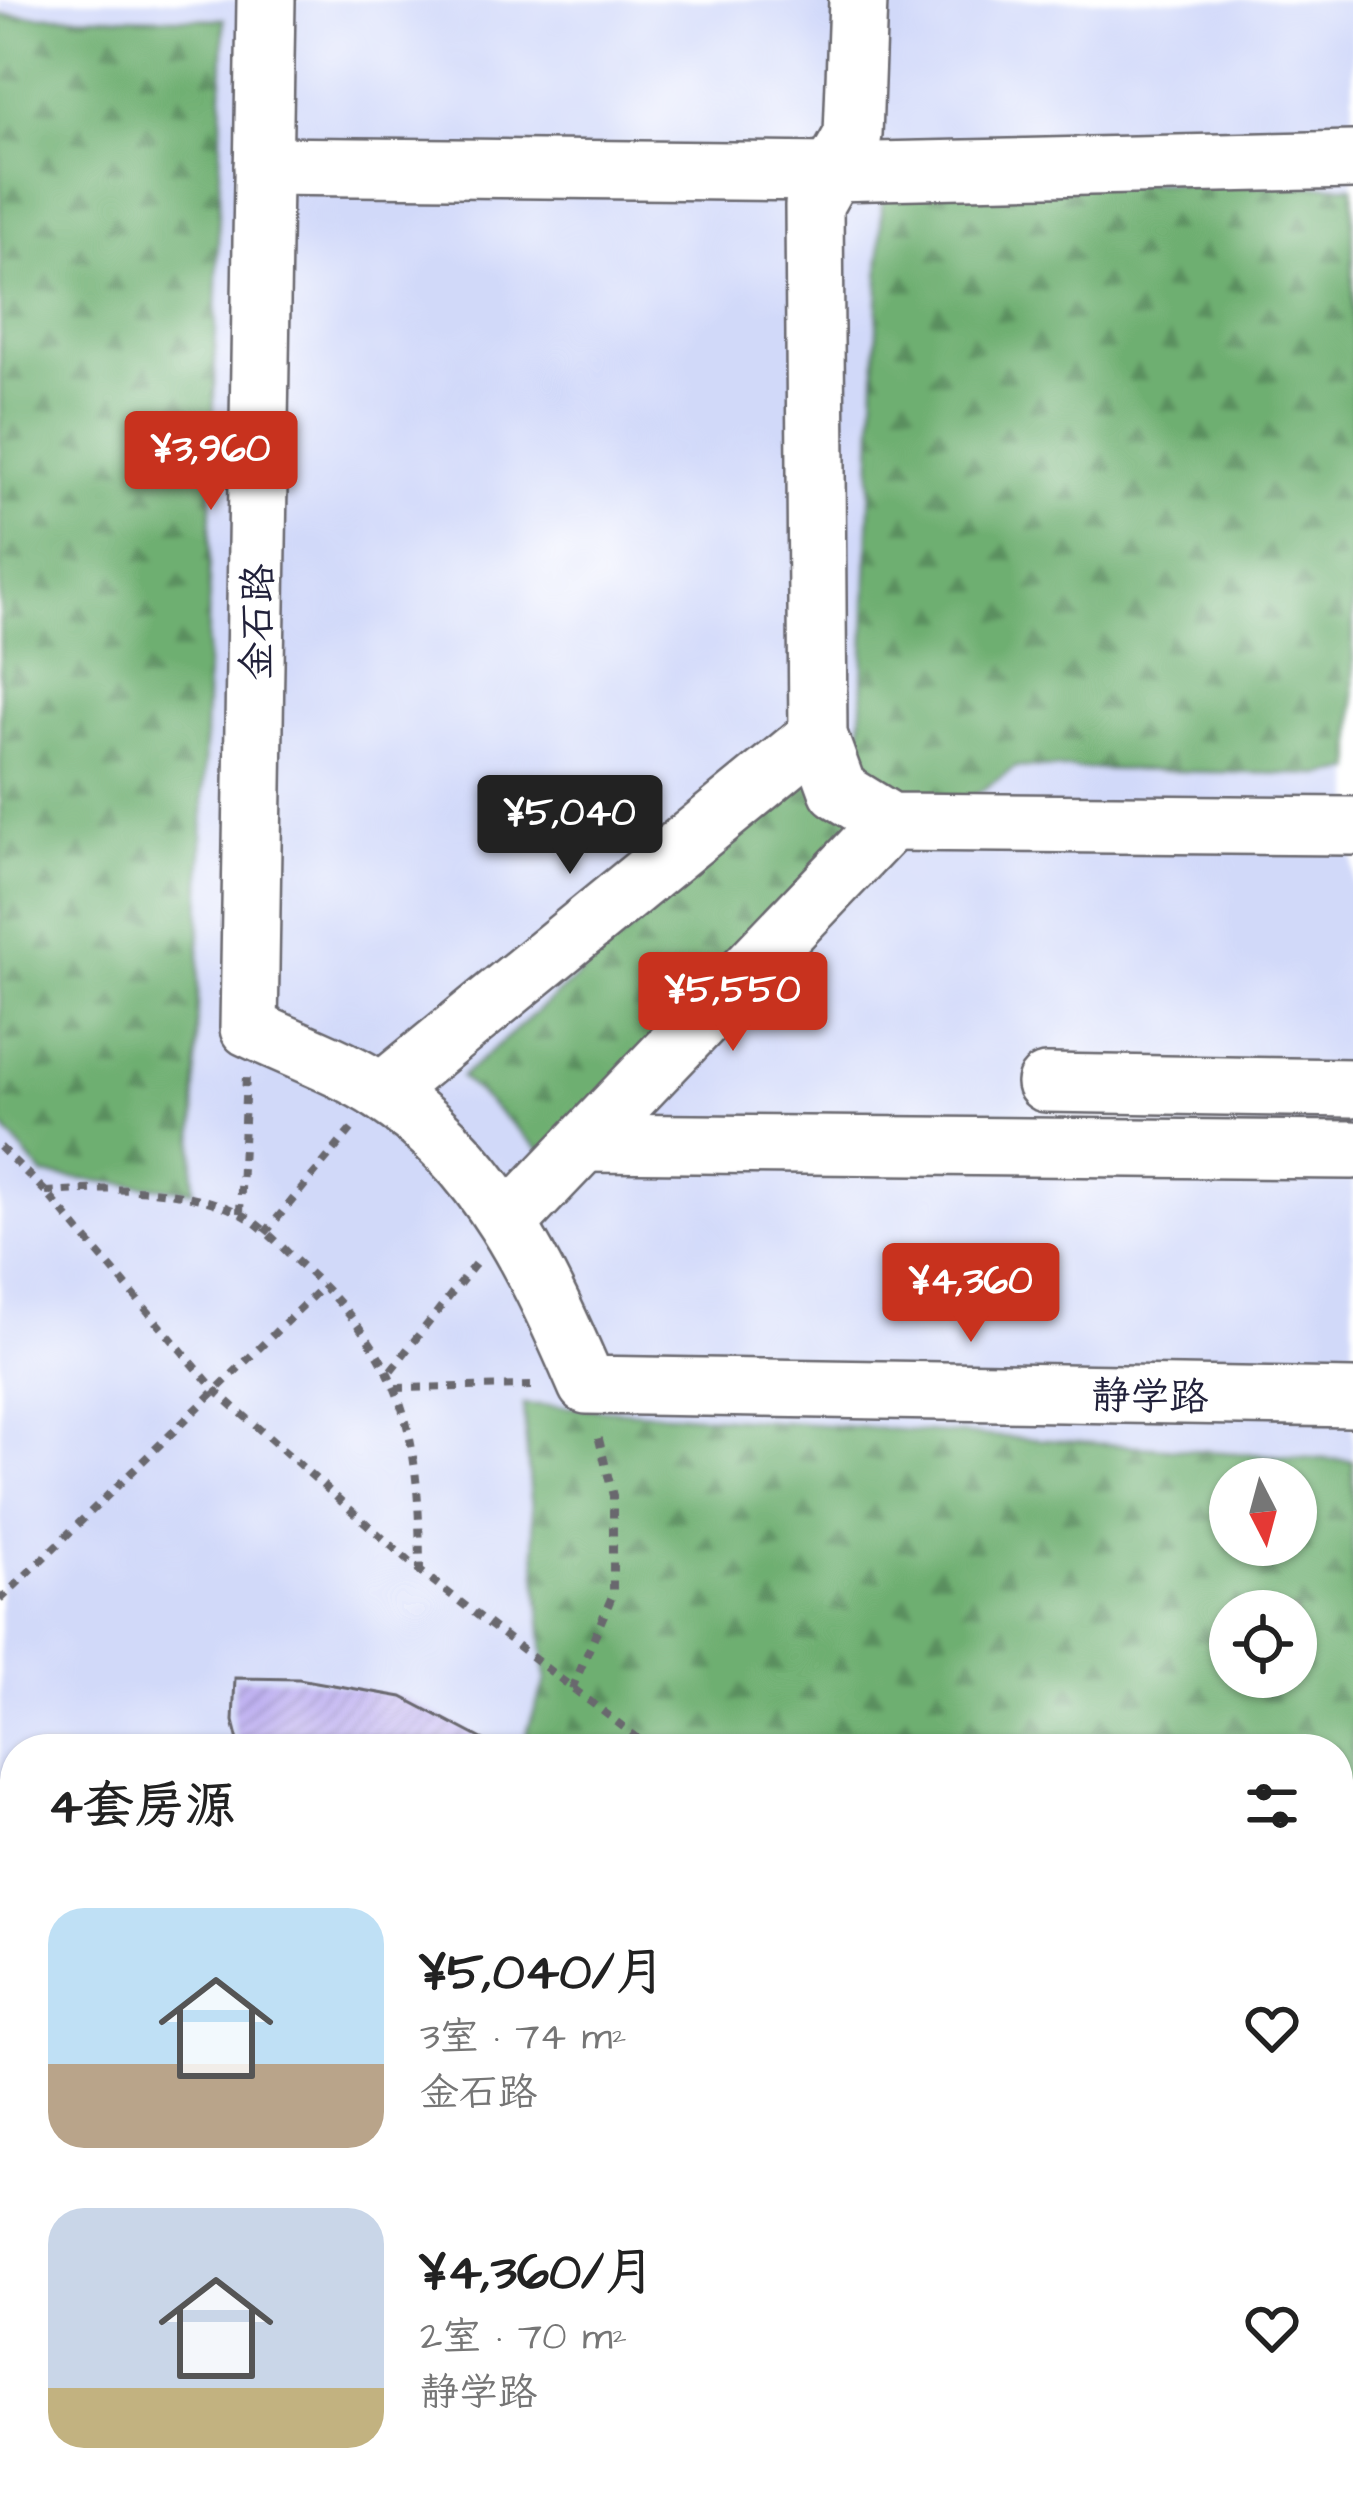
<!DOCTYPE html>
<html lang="zh">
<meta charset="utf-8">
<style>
:root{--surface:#fff;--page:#f2f2f2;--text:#222;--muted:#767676;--accent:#c8321e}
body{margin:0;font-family:"Architects Daughter","LXGW WenKai TC",sans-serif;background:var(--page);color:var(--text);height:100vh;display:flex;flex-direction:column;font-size:45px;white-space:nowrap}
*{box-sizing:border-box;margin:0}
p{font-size:39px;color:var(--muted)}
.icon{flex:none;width:66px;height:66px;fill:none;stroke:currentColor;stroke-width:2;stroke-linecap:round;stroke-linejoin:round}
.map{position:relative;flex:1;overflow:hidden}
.sheet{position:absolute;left:0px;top:1734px;width:1353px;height:768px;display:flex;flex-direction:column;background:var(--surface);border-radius:48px 48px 0 0;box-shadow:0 3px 9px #0004}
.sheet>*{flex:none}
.needle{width:78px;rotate:174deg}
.buttons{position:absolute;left:1209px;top:1458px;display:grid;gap:24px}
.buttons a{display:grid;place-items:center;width:108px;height:108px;border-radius:50%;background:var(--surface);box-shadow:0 3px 9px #0004;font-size:60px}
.price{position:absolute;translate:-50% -102px;padding:0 27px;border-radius:12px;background:var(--accent);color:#fff;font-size:39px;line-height:78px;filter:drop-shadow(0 3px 6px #0008)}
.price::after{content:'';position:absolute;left:50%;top:72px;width:36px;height:27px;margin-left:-18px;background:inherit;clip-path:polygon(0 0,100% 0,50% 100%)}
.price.current{background:#222;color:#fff}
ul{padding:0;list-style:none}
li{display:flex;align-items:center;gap:36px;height:300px;padding:0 48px}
li span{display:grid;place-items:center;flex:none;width:336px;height:240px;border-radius:36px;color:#555}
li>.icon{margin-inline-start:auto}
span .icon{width:144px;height:144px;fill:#fffc;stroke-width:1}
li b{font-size:51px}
h2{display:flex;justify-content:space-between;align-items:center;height:144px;padding:0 48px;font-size:51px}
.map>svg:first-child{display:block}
.built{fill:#d1d9f9;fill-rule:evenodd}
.forest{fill:url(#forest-firs);stroke:#486856;stroke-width:3;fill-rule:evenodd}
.building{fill:url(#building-hatch)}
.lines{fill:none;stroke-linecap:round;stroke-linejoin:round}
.minor-casing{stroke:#69676e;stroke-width:62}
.path{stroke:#69676e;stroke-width:8;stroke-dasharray:9 9;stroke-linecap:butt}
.minor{stroke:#fff;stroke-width:57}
.labels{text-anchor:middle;stroke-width:9;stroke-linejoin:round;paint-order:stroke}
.street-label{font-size:39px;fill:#22223b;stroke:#fff}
</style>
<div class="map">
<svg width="1353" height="2502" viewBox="0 0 1353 2502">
<defs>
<pattern id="forest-firs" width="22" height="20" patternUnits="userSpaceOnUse" patternTransform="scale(3)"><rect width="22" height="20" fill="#6eaf71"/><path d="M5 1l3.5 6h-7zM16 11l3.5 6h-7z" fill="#5a8e5e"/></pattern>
<pattern id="building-hatch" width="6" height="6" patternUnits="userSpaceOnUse" patternTransform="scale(3)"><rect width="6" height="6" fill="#b7a7ef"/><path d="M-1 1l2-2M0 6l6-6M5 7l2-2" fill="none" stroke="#9488c3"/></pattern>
</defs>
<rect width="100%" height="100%" fill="#fff"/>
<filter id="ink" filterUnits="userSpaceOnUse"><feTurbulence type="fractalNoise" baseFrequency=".00833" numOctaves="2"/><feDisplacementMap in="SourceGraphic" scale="24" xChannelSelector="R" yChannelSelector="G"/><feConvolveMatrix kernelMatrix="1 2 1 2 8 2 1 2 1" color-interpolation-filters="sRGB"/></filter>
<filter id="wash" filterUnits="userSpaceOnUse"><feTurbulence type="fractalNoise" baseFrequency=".004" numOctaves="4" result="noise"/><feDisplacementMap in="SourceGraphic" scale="48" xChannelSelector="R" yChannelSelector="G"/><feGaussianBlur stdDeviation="2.7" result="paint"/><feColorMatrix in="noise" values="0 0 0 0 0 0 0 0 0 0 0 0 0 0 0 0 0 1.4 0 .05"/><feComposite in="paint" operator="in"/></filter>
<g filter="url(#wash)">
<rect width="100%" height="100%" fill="#eee7cc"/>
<path class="built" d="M0 0H1353V2502H0ZM1230 1479H1296V1545H1230ZM1230 1611H1296V1677H1230ZM15 1749H1338V2487H15Z"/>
<g class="forest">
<path d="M0 15 224 19 193 1191 43 1175 0 1123Z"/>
<path d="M883 179 1353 186V770L1321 775 1016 767 792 919 545 1155 461 1077 861 732Z"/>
<path d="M523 1404 1353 1461V2267H1338V1749H538L526 1734 546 1680ZM1230 1479H1296V1545H1230ZM1230 1611H1296V1677H1230Z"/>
<path d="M0 2075 15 2077V2233L0 2232Z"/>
</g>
<g id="blocks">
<path class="building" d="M235 1678 299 1679 402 1697 501 1749H240L233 1721Z"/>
</g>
</g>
<g filter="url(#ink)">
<use href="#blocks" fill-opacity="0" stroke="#69676e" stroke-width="3"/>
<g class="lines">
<g class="minor-casing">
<g id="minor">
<path d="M266 0 249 1028C292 1049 342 1066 383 1093 488 1161 539 1274 587 1385L1353 1398"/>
<path d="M858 0 853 135 814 205 818 735 838 790 890 822 1353 826"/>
<path d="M263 166 832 172 1353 160"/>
<path d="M1046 1083 1353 1088"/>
<path d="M382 1092 818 735"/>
<path d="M584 1143 1353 1150"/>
<path d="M508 1222 890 822"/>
<path d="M0 2110 15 2112"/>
<path d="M1338 2257 1353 2258"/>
<path d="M0 2388 15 2412"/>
<path d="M64 2487 74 2502"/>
<path d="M266 2487 276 2502"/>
</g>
</g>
<g class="path">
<path d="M0 1147 46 1192 215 1390 420 1571 652 1749"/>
<path d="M46 1192C108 1188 178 1185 237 1212 260 1222 282 1248 301 1265 406 1361 419 1430 420 1569"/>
<path d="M240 1213 246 1076"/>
<path d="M265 1233 354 1126"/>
<path d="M391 1370 476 1263"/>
<path d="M396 1388 534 1386"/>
<path d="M0 1600 323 1286"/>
<path d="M572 1689 613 1594V1496L597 1431"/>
<path d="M1338 2080 1353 2083"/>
</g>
<use href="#minor" class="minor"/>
</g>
</g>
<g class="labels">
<g class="street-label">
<text transform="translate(256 622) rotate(-89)" y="14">金石路</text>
<text transform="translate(1150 1395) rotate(1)" y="14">静学路</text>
</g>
</g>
</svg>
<div class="buttons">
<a><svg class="needle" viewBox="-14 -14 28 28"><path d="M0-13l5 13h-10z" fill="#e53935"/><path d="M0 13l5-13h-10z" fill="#767676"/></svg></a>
<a><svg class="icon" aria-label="locate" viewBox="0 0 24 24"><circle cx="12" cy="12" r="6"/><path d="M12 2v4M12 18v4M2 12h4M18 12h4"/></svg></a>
</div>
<b class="price" style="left:211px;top:513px">¥3,960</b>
<b class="price current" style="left:570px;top:877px">¥5,040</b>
<b class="price" style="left:733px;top:1054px">¥5,550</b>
<b class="price" style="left:971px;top:1345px">¥4,360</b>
<section class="sheet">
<h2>4套房源<svg class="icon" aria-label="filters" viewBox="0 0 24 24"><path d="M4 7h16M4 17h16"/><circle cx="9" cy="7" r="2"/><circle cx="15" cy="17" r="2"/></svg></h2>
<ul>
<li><span style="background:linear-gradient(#bfe0f5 65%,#b9a48a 0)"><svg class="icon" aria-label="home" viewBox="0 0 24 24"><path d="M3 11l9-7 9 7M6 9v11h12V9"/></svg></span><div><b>¥5,040/月</b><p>3室 · 74 m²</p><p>金石路</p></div><svg class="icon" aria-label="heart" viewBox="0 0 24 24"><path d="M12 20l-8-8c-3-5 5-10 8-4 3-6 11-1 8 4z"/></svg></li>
<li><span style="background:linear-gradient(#c9d6e8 75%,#c2b280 0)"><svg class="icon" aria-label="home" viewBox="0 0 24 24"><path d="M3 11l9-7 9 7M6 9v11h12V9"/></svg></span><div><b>¥4,360/月</b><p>2室 · 70 m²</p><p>静学路</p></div><svg class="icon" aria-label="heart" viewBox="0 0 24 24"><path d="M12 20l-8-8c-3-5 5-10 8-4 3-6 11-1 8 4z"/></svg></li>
</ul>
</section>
</div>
